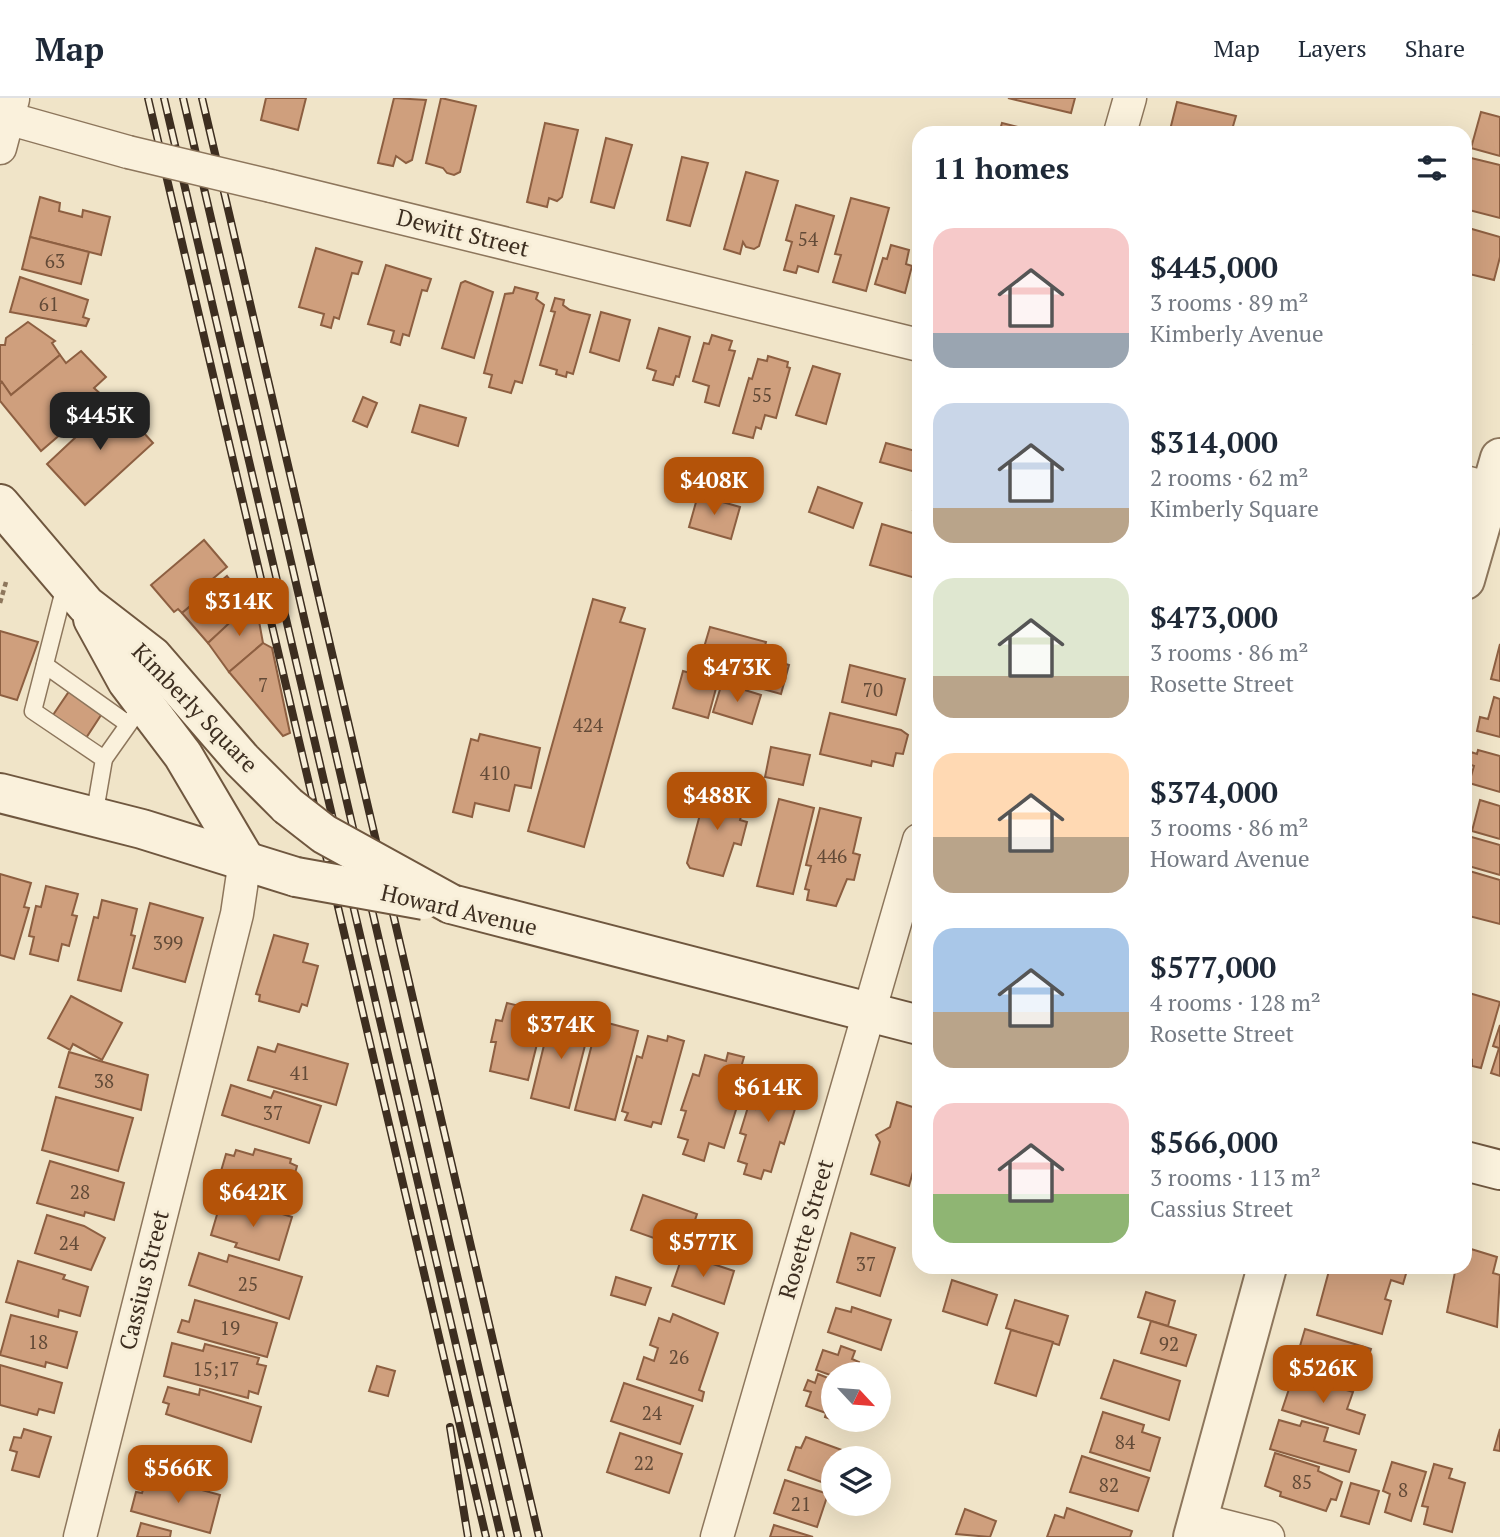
<!DOCTYPE html>
<meta charset="utf-8">
<style>
:root{--surface:#fff;--page:#f2f2f3;--text:#1f2937;--muted:#747a83;--line:#e0e1e3;--accent:#b45309}
body{margin:0;font-family:"PT Serif",serif;background:var(--page);color:var(--text);height:100vh;display:flex;flex-direction:column;font-size:26px;white-space:nowrap}
*{box-sizing:border-box;margin:0}
p{font-size:23px;color:var(--muted)}
.icon{flex:none;width:38px;height:38px;fill:none;stroke:currentColor;stroke-width:2;stroke-linecap:round;stroke-linejoin:round}
.map{position:relative;flex:1;overflow:hidden}
.panel{position:absolute;left:912px;top:28px;width:560px;height:1148px;display:flex;flex-direction:column;background:var(--surface);border-radius:21px;box-shadow:0 7px 28px #0002}
.panel>*{flex:none}
.needle{width:46px;rotate:116deg}
.buttons{position:absolute;left:821px;top:1264px;display:grid;gap:14px}
.buttons a{display:grid;place-items:center;width:70px;height:70px;border-radius:50%;background:var(--surface);box-shadow:0 7px 28px #0002;font-size:35px}
.price{position:absolute;translate:-50% -60px;padding:0 16px;border-radius:14px;background:var(--accent);color:#fff;font-size:23px;line-height:46px;filter:drop-shadow(0 2px 4px #0008)}
.price::after{content:'';position:absolute;left:50%;top:42px;width:21px;height:16px;margin-left:-10px;background:inherit;clip-path:polygon(0 0,100% 0,50% 100%)}
.price.selected{background:#222;color:#fff}
ul{padding:0;list-style:none}
li{display:flex;align-items:center;gap:21px;height:175px;padding:0 21px}
li span{display:grid;place-items:center;flex:none;width:196px;height:140px;border-radius:21px;color:#555}
li>.icon{margin-inline-start:auto}
span .icon{width:84px;height:84px;fill:#fffc;stroke-width:1}
li b{font-size:30px}
h2{display:flex;justify-content:space-between;align-items:center;height:84px;padding:0 21px;font-size:30px}
header{display:flex;align-items:center;gap:42px;box-sizing:border-box;height:98px;padding:0 35px;background:var(--surface);border-bottom:2px solid var(--line)}
header strong{font-size:33px}
nav{display:flex;gap:38px;margin-inline-start:auto;font-size:24px}
.map>svg:first-child{display:block}
.building{fill:#cf9f7d;stroke:#8d5f41;stroke-width:2}
.lines{fill:none;stroke-linecap:round;stroke-linejoin:round}
.service-casing{stroke:#8d765c;stroke-width:19}
.minor-casing{stroke:#8d765c;stroke-width:35}
.tertiary-casing{stroke:#8d765c;stroke-width:42}
.secondary-casing{stroke:#6f573f;stroke-width:42}
.path{stroke:#8d765c;stroke-width:4.5;stroke-dasharray:5 3.5;stroke-linecap:butt}
.service{stroke:#faf1dc;stroke-width:16}
.minor{stroke:#faf1dc;stroke-width:32}
.tertiary{stroke:#faf1dc;stroke-width:38}
.secondary{stroke:#faf1dc;stroke-width:38}
.rail-casing{stroke:#3d2e20;stroke-width:8}
.rail{stroke:#f7eed8;stroke-width:5;stroke-dasharray:16;stroke-linecap:butt}
.minor-bridge-casing{stroke:#8d765c;stroke-width:35;stroke-linecap:butt}
.secondary-bridge-casing{stroke:#6f573f;stroke-width:42;stroke-linecap:butt}
.minor-bridge{stroke:#faf1dc;stroke-width:32}
.secondary-bridge{stroke:#faf1dc;stroke-width:38}
.labels{text-anchor:middle;stroke-width:6;stroke-linejoin:round;paint-order:stroke}
.number-label{font-size:19px;fill:#624a37}
.street-label{font-size:23px;fill:#3d2e20;stroke:#f7eed8}
</style>
<header>
<strong>Map</strong>
<nav><a>Map</a><a>Layers</a><a>Share</a></nav>
</header>
<div class="map">
<svg width="1500" height="1439" viewBox="0 0 1500 1439">
<rect width="100%" height="100%" fill="#f0e4c8"/>
<g class="building">
<path d="M266 0H306L298 32 261 22Z"/>
<path d="M394 0 426 2 412 62 406 65 396 58 393 68 378 65Z"/>
<path d="M441 0 476 8 460 74 454 77 447 75 443 70 426 65Z"/>
<path d="M1008 0H1075L1071 15Z"/>
<path d="M1177 4 1236 18 1231 35H1177L1170 32Z"/>
<path d="M1481 14 1500 19V58L1471 50Z"/>
<path d="M545 25 578 32 562 99 557 103 549 100 547 109 527 104Z"/>
<path d="M1002 25 1042 35H999Z"/>
<path d="M606 40 632 47 614 110 591 104Z"/>
<path d="M682 59 708 65 690 128 667 122Z"/>
<path d="M1471 60 1500 67V120L1465 111V84Z"/>
<path d="M746 74 778 83 759 148 754 151 746 149 743 144 740 156 724 151Z"/>
<path d="M40 99 60 105 59 113 82 119 83 112 110 119 101 157 30 139Z"/>
<path d="M851 100 889 110 866 193 833 184 841 157 835 156Z"/>
<path d="M796 107 834 118 818 174 798 168 796 175 784 172 792 144 786 142Z"/>
<path d="M1465 129 1500 139V159L1494 182 1465 175Z"/>
<path d="M30 139 89 154 81 186 22 171Z"/>
<path d="M891 147 909 152 906 166 912 168 905 195 875 186 883 160 887 161Z"/>
<path d="M316 150 362 164 358 176 352 175 339 221 334 219 331 230 321 227 324 216 299 209Z"/>
<path d="M386 167 431 181 427 193 422 192 409 238 403 236 400 247 391 244 394 233 368 226Z"/>
<path d="M20 179 88 202 83 219 89 221 86 228 10 214Z"/>
<path d="M465 183 493 194 474 260 442 250 461 185Z"/>
<path d="M515 189 538 195 536 201 544 207 522 285 515 283 511 295 489 289 492 277 484 275 505 196 513 195Z"/>
<path d="M555 200 564 202 563 207 570 212 590 217 573 276 567 274 566 279 556 276 557 272 540 267 555 214 551 213Z"/>
<path d="M601 214 630 222 619 263 590 254Z"/>
<path d="M28 224 55 243 52 245 60 257 11 297 0 282V247H5L6 240Z"/>
<path d="M659 230 690 239 679 279 676 278 673 287 653 282 656 273 647 270Z"/>
<path d="M712 237 732 243 729 252 735 253 719 308 705 304 709 288 693 283 704 245 709 246Z"/>
<path d="M1465 245 1471 247 1465 283Z"/>
<path d="M81 253 106 279 94 290 104 299 41 353 0 303V286L2 284 11 297 60 257 66 265Z"/>
<path d="M768 258 788 264 787 269 790 270 776 320 765 317 761 331 756 329 753 340 733 335 749 280 752 281 758 261 767 263Z"/>
<path d="M813 268 840 276 826 326 796 317Z"/>
<path d="M363 299 377 305 367 329 353 323Z"/>
<path d="M115 303 153 345 85 407 47 366 78 337 74 334 99 312 102 315Z"/>
<path d="M420 307 466 320 458 348 412 334Z"/>
<path d="M886 345 919 354V375L880 364Z"/>
<path d="M818 389 862 405 853 430 809 414Z"/>
<path d="M919 391V414L913 412Z"/>
<path d="M698 397 740 409 731 441 689 429Z"/>
<path d="M882 426 919 437V481L870 467Z"/>
<path d="M204 442 227 469 192 498 196 503 182 515 178 511 174 514 151 487Z"/>
<path d="M227 478 246 502 234 513 238 519 208 545 182 515Z"/>
<path d="M255 501 263 545 229 574 208 545Z"/>
<path d="M593 501 625 510 620 524 645 531 584 749 528 733Z"/>
<path d="M710 529 766 544 762 559 789 567 781 596 697 573Z"/>
<path d="M0 533 38 544 17 602 0 597Z"/>
<path d="M263 545 272 550 290 635 283 638 229 574Z"/>
<path d="M1500 546V583L1491 581Z"/>
<path d="M850 567 905 581 896 617 842 604Z"/>
<path d="M683 573 718 583 708 620 673 610Z"/>
<path d="M722 585 761 597 752 626 713 614Z"/>
<path d="M72 589 105 611 86 640 53 617Z"/>
<path d="M1494 599 1500 601V639L1477 633 1480 619 1488 621Z"/>
<path d="M830 615 901 632 908 637 903 656 896 655 893 668 872 663 871 668 820 656Z"/>
<path d="M480 636 540 650 531 690 515 687 509 713 475 705 472 719 453 714 471 641 478 643Z"/>
<path d="M771 649 810 657 803 687 765 679Z"/>
<path d="M1478 652 1500 658V694L1469 685 1474 668 1468 666 1471 654 1477 656Z"/>
<path d="M715 691 747 699 740 722 747 724 741 747 734 745 723 778 690 770 687 765 706 694 714 696Z"/>
<path d="M779 701 814 710 793 796 757 788Z"/>
<path d="M1480 702 1500 708V741L1472 733Z"/>
<path d="M820 710 861 720 853 755 860 757 854 782 847 781 836 808 807 802 809 792 805 791 811 768 806 767Z"/>
<path d="M1468 738 1500 747V777L1465 767Z"/>
<path d="M1466 772 1500 782V826L1465 817Z"/>
<path d="M0 776 31 785 24 809 29 810 14 861 0 857Z"/>
<path d="M46 788 78 796 72 817 77 818 69 848 62 846 58 863 30 856 34 839 29 838 36 808 41 809Z"/>
<path d="M102 802 137 811 131 837 135 838 121 893 78 882 94 819 98 820Z"/>
<path d="M150 805 203 820 185 884 133 870Z"/>
<path d="M274 837 308 846 303 864 318 868 307 908 302 906 299 914 259 903 260 897 256 896Z"/>
<path d="M1469 895 1500 904 1481 970 1472 968V962L1465 965V908Z"/>
<path d="M71 898 122 925 102 962 73 946 70 952 48 940Z"/>
<path d="M507 905 545 914 528 982 490 973 496 944H491L496 922 502 923Z"/>
<path d="M557 915 591 924 569 1010 531 1000 547 935 552 936Z"/>
<path d="M604 924 638 933 615 1022 575 1012 592 946 598 947Z"/>
<path d="M1500 927V978L1491 975 1499 950 1493 948Z"/>
<path d="M648 938 667 943 668 938 684 943 661 1026 653 1024 651 1029 625 1022 628 1015 622 1013 637 958 642 960Z"/>
<path d="M278 946 348 966 336 1007 248 982 258 949 275 954Z"/>
<path d="M69 954 148 977 141 1012 59 989Z"/>
<path d="M728 955 744 959 734 994 741 996 724 1050 709 1045 704 1063 683 1056 688 1042 678 1039 686 1013 681 1012 693 976 699 978 705 957 726 963Z"/>
<path d="M767 972 799 981 790 1010 795 1011 784 1046 780 1044 771 1074 764 1072 761 1081 744 1076 747 1066 738 1063 746 1037 740 1035 748 1009 755 1011Z"/>
<path d="M231 987 271 1000 274 993 321 1008 309 1045 222 1017Z"/>
<path d="M56 999 133 1020 118 1073 42 1052Z"/>
<path d="M897 1004 919 1011V1052L909 1088 871 1076 880 1044 876 1037 890 1029Z"/>
<path d="M255 1051 291 1061 290 1065 297 1068 287 1104 247 1093 249 1088 219 1080 226 1056 234 1058 236 1052 253 1057Z"/>
<path d="M50 1063 124 1085 114 1122 85 1114 84 1118 37 1105Z"/>
<path d="M643 1097 697 1116 685 1151 631 1132Z"/>
<path d="M221 1103 243 1110 244 1104 292 1119 279 1162 235 1149 237 1145 211 1137Z"/>
<path d="M47 1117 84 1128 105 1140 91 1172 35 1155Z"/>
<path d="M851 1135 895 1150 880 1198 837 1184Z"/>
<path d="M1471 1151 1497 1159 1493 1175 1500 1177 1497 1229 1447 1214 1456 1169 1466 1168Z"/>
<path d="M199 1155 227 1164 229 1157 302 1179 289 1221 189 1187Z"/>
<path d="M683 1156 734 1173 724 1206 672 1188Z"/>
<path d="M18 1163 65 1177 63 1181 88 1189 80 1218 59 1212 58 1219 6 1204Z"/>
<path d="M1330 1169H1408L1403 1186 1391 1182 1385 1201 1391 1203 1382 1236 1317 1217Z"/>
<path d="M616 1179 651 1190 645 1207 611 1197Z"/>
<path d="M952 1182 997 1197 987 1227 943 1213Z"/>
<path d="M1146 1194 1175 1203 1168 1228 1138 1219Z"/>
<path d="M195 1202 277 1225 267 1259 178 1234 182 1222 189 1224Z"/>
<path d="M1015 1202 1068 1218 1059 1247 1006 1230Z"/>
<path d="M852 1209 891 1222 881 1252 828 1234 836 1210 851 1214Z"/>
<path d="M673 1216 718 1235 699 1292 704 1294 702 1303 637 1281 644 1259 654 1263 658 1250 650 1247 659 1220 670 1224Z"/>
<path d="M11 1217 77 1234 67 1270 46 1264 45 1269 0 1257Z"/>
<path d="M1151 1223 1196 1237 1186 1268 1141 1255Z"/>
<path d="M1305 1231 1371 1251 1360 1285 1295 1265Z"/>
<path d="M1011 1232 1053 1244 1036 1298 995 1285Z"/>
<path d="M172 1245 203 1253 205 1246 259 1260 257 1266 266 1268 258 1296 249 1293 248 1300 164 1278Z"/>
<path d="M841 1248 855 1253 852 1261 859 1264 855 1276 833 1278 816 1272 823 1252 838 1257Z"/>
<path d="M1114 1262 1180 1283 1169 1322 1101 1300Z"/>
<path d="M0 1267 62 1285 54 1315 39 1311 37 1317 0 1307Z"/>
<path d="M377 1268 395 1273 388 1298 369 1293Z"/>
<path d="M818 1276 833 1282V1321H845L843 1325 825 1319 826 1315 806 1308 811 1294 804 1292 808 1282 815 1285Z"/>
<path d="M1310 1281 1353 1294 1347 1311 1365 1317 1359 1336 1282 1312 1292 1282 1308 1287Z"/>
<path d="M624 1285 693 1308 680 1346 611 1323Z"/>
<path d="M168 1289 199 1297 200 1291 261 1309 251 1344 166 1316 169 1306 163 1304Z"/>
<path d="M1103 1314 1144 1327 1142 1334 1160 1340 1150 1373 1090 1354Z"/>
<path d="M846 1321H867L864 1328Z"/>
<path d="M1279 1322 1300 1328 1302 1323 1328 1330 1324 1343 1356 1352 1349 1374 1270 1351Z"/>
<path d="M24 1331 51 1339 39 1379 12 1372 17 1354 10 1352 14 1339 21 1340Z"/>
<path d="M1500 1331V1353L1494 1352Z"/>
<path d="M620 1335 682 1356 669 1395 607 1374Z"/>
<path d="M806 1339 861 1359V1360H833V1383L830 1387 788 1372 796 1349 801 1350Z"/>
<path d="M1275 1355 1319 1369 1318 1373 1342 1384 1336 1402 1331 1401 1326 1413 1280 1398 1281 1394 1265 1388Z"/>
<path d="M1082 1358 1149 1380 1138 1413 1070 1394Z"/>
<path d="M1392 1364 1426 1374 1411 1423 1385 1414 1390 1396 1383 1393Z"/>
<path d="M1434 1366 1452 1371 1449 1380 1465 1385 1452 1434 1424 1426 1428 1409 1422 1408Z"/>
<path d="M146 1382 165 1387 166 1382 220 1397 210 1435 131 1413 136 1394 142 1395Z"/>
<path d="M785 1382 828 1396 817 1429 774 1415Z"/>
<path d="M1351 1385 1379 1393 1369 1426 1341 1418Z"/>
<path d="M1067 1410 1132 1433 1130 1439H1047L1055 1417 1064 1420Z"/>
<path d="M965 1411 996 1423 990 1439 956 1436Z"/>
<path d="M141 1425 171 1433 170 1439H137Z"/>
<path d="M774 1427 813 1439H770Z"/>
</g>
<g class="lines">
<g class="service-casing">
<g id="service">
<path d="M65 488 33 613 104 661 94 719"/>
<path d="M45 567 128 626"/>
<path d="M104 661 133 620"/>
</g>
</g>
<g class="minor-casing">
<g id="minor">
<path d="M7 20 128 54"/>
<path d="M1120 35 1130 0"/>
<path d="M0 50 13 1"/>
<path d="M271 88 919 247"/>
<path d="M1465 384 1500 393"/>
<path d="M1197 1421 1268 1439"/>
<path d="M80 1439 237 816 245 762"/>
<path d="M717 1439 919 742"/>
</g>
</g>
<g class="tertiary-casing">
<g id="tertiary">
<path d="M1465 482 1500 360"/>
<path d="M1193 1439 1267 1169"/>
</g>
</g>
<g class="secondary-casing">
<g id="secondary">
<path d="M0 406 86 507 152 558 242 662 288 708"/>
<path d="M93 521 127 583 183 657 245 762"/>
<path d="M0 695 142 731 296 779"/>
<path d="M451 806 919 927"/>
<path d="M1465 1063 1500 1072"/>
</g>
</g>
<path class="path" d="M0 505 6 484"/>
<use href="#service" class="service"/>
<use href="#minor" class="minor"/>
<use href="#tertiary" class="tertiary"/>
<use href="#secondary" class="secondary"/>
<g class="rail-casing">
<g id="rail">
<path d="M148 0 486 1439"/>
<path d="M164 0 501 1439"/>
<path d="M183 0 518 1439"/>
<path d="M202 0 539 1439"/>
<path d="M450 1329 468 1439"/>
</g>
</g>
<use href="#rail" class="rail"/>
<g class="minor-bridge-casing">
<path id="minor-bridge" d="M128 54 271 88"/>
</g>
<g class="secondary-bridge-casing">
<g id="secondary-bridge">
<path d="M288 708 324 736 451 806"/>
<path d="M296 779 424 802"/>
</g>
</g>
<use href="#minor-bridge" class="minor-bridge"/>
<use href="#secondary-bridge" class="secondary-bridge"/>
</g>
<g class="labels">
<g class="number-label">
<text x="808" y="148">54</text>
<text x="55" y="170">63</text>
<text x="49" y="213">61</text>
<text x="762" y="304">55</text>
<text x="263" y="594">7</text>
<text x="873" y="599">70</text>
<text x="588" y="634">424</text>
<text x="495" y="682">410</text>
<text x="832" y="765">446</text>
<text x="168" y="852">399</text>
<text x="300" y="982">41</text>
<text x="104" y="990">38</text>
<text x="273" y="1022">37</text>
<text x="80" y="1101">28</text>
<text x="69" y="1152">24</text>
<text x="866" y="1173">37</text>
<text x="248" y="1193">25</text>
<text x="230" y="1237">19</text>
<text x="38" y="1251">18</text>
<text x="1169" y="1253">92</text>
<text x="679" y="1266">26</text>
<text x="216" y="1278">15;17</text>
<text x="652" y="1322">24</text>
<text x="1125" y="1351">84</text>
<text x="644" y="1372">22</text>
<text x="1302" y="1391">85</text>
<text x="1109" y="1394">82</text>
<text x="1403" y="1399">8</text>
<text x="801" y="1413">21</text>
</g>
<g class="street-label">
<text transform="translate(463 135) rotate(14)" y="8">Dewitt Street</text>
<text transform="translate(195 610) rotate(46)" y="8">Kimberly Square</text>
<text transform="translate(459 812) rotate(13)" y="8">Howard Avenue</text>
<text transform="translate(806 1131) rotate(-74)" y="8">Rosette Street</text>
<text transform="translate(144 1182) rotate(-76)" y="8">Cassius Street</text>
</g>
</g>
</svg>
<div class="buttons">
<a><svg class="needle" viewBox="-14 -14 28 28"><path d="M0-13l5 13h-10z" fill="#e53935"/><path d="M0 13l5-13h-10z" fill="#747a83"/></svg></a>
<a><svg class="icon" aria-label="layers" viewBox="0 0 24 24"><path d="M12 4l9 5-9 5-9-5zM3 14l9 5 9-5"/></svg></a>
</div>
<b class="price selected" style="left:100px;top:354px">$445K</b>
<b class="price" style="left:714px;top:419px">$408K</b>
<b class="price" style="left:239px;top:540px">$314K</b>
<b class="price" style="left:737px;top:606px">$473K</b>
<b class="price" style="left:717px;top:734px">$488K</b>
<b class="price" style="left:561px;top:963px">$374K</b>
<b class="price" style="left:768px;top:1026px">$614K</b>
<b class="price" style="left:253px;top:1131px">$642K</b>
<b class="price" style="left:703px;top:1181px">$577K</b>
<b class="price" style="left:1323px;top:1307px">$526K</b>
<b class="price" style="left:178px;top:1407px">$566K</b>
<section class="panel">
<h2>11 homes<svg class="icon" aria-label="filters" viewBox="0 0 24 24"><path d="M4 7h16M4 17h16"/><circle cx="9" cy="7" r="2"/><circle cx="15" cy="17" r="2"/></svg></h2>
<ul>
<li><span style="background:linear-gradient(#f6c9c9 75%,#9aa5b1 0)"><svg class="icon" aria-label="home" viewBox="0 0 24 24"><path d="M3 11l9-7 9 7M6 9v11h12V9"/></svg></span><div><b>$445,000</b><p>3 rooms · 89 m²</p><p>Kimberly Avenue</p></div></li>
<li><span style="background:linear-gradient(#c9d6e8 75%,#b9a48a 0)"><svg class="icon" aria-label="home" viewBox="0 0 24 24"><path d="M3 11l9-7 9 7M6 9v11h12V9"/></svg></span><div><b>$314,000</b><p>2 rooms · 62 m²</p><p>Kimberly Square</p></div></li>
<li><span style="background:linear-gradient(#dfe7d0 70%,#b9a48a 0)"><svg class="icon" aria-label="home" viewBox="0 0 24 24"><path d="M3 11l9-7 9 7M6 9v11h12V9"/></svg></span><div><b>$473,000</b><p>3 rooms · 86 m²</p><p>Rosette Street</p></div></li>
<li><span style="background:linear-gradient(#ffd9b3 60%,#b9a48a 0)"><svg class="icon" aria-label="home" viewBox="0 0 24 24"><path d="M3 11l9-7 9 7M6 9v11h12V9"/></svg></span><div><b>$374,000</b><p>3 rooms · 86 m²</p><p>Howard Avenue</p></div></li>
<li><span style="background:linear-gradient(#a9c7e8 60%,#b9a48a 0)"><svg class="icon" aria-label="home" viewBox="0 0 24 24"><path d="M3 11l9-7 9 7M6 9v11h12V9"/></svg></span><div><b>$577,000</b><p>4 rooms · 128 m²</p><p>Rosette Street</p></div></li>
<li><span style="background:linear-gradient(#f6c9c9 65%,#8fb573 0)"><svg class="icon" aria-label="home" viewBox="0 0 24 24"><path d="M3 11l9-7 9 7M6 9v11h12V9"/></svg></span><div><b>$566,000</b><p>3 rooms · 113 m²</p><p>Cassius Street</p></div></li>
</ul>
</section>
</div>
